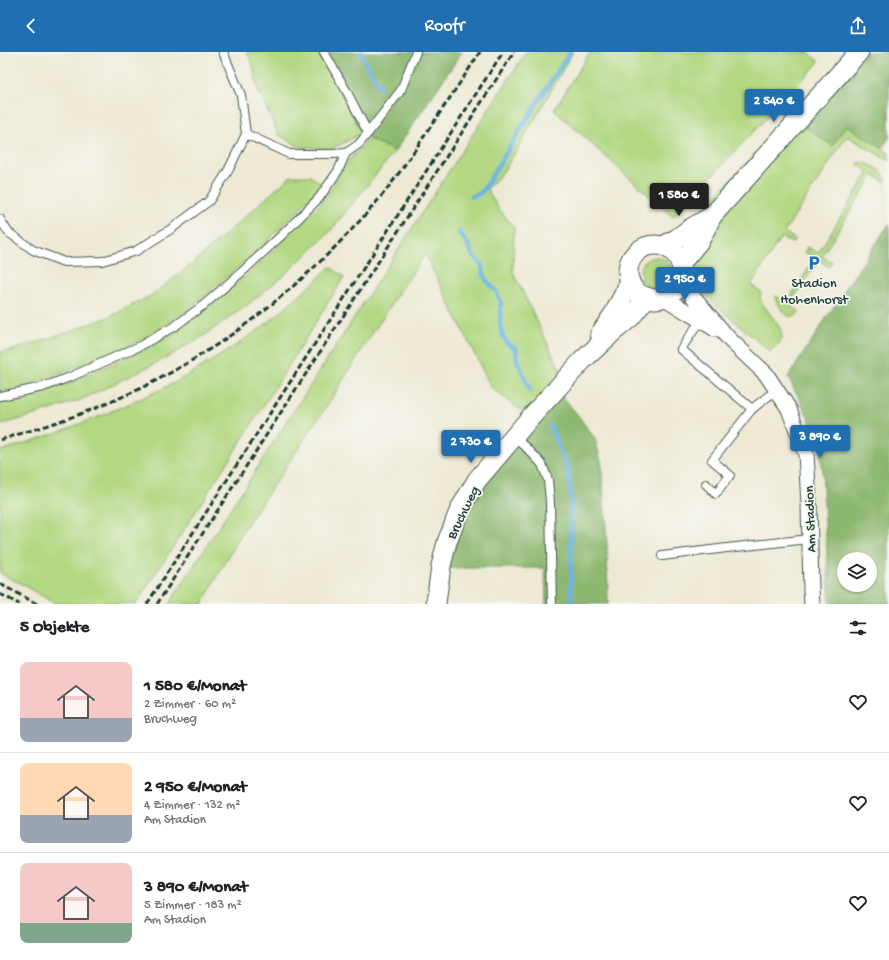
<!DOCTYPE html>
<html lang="de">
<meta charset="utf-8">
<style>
:root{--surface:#fff;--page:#f6f6f6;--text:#202124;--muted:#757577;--line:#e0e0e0;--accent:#1f6fb2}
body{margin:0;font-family:"Gochi Hand",sans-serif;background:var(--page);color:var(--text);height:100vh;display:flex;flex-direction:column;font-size:15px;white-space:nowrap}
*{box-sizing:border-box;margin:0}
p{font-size:13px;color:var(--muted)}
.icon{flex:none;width:22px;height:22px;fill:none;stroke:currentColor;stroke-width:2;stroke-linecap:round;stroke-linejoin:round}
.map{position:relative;height:552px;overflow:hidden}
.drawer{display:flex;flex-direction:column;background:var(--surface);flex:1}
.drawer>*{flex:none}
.tools{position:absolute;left:837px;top:500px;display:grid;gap:8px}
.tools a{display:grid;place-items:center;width:40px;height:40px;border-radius:50%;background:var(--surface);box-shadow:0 1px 3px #0004;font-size:20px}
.price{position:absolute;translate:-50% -34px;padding:0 9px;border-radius:4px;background:var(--accent);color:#fff;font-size:13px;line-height:26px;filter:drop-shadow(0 1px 2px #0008)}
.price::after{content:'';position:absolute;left:50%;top:24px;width:12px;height:9px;margin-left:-6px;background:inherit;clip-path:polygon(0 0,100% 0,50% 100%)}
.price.selected{background:#222;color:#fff}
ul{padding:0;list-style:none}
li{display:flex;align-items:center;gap:12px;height:100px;padding:0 20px}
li+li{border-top:1px solid var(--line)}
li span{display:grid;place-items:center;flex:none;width:112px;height:80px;border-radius:8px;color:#555}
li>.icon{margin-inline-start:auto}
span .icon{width:48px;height:48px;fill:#fffc;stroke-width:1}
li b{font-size:17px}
h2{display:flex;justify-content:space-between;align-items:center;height:48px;padding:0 20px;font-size:17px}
header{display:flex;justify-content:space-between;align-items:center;height:52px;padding:0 20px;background:var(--accent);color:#fff;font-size:18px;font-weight:600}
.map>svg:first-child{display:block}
.green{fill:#b2d882;stroke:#688a5b}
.forest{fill:#8db870;stroke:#567a52;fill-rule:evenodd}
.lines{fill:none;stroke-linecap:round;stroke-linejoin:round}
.stream{stroke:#6bb3e3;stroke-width:4.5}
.service-casing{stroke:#3e574c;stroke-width:10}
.minor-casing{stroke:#3e574c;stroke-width:17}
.tertiary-casing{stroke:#3e574c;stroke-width:21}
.service{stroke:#fff;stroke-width:8}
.minor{stroke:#fff;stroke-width:15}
.tertiary{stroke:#fff;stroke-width:19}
.rail{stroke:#1f3d34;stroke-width:3;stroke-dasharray:6 3;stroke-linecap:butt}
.labels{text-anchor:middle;stroke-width:3.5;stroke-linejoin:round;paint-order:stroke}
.poi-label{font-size:14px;fill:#1f3d34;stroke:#f6f6f2}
.street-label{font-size:14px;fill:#1f3d34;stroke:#f6f6f2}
</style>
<header><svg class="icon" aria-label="back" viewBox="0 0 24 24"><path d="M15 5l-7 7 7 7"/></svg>Roofr<svg class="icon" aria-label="share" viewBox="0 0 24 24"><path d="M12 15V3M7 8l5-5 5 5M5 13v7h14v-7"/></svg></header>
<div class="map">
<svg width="889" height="552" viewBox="0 0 889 552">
<rect width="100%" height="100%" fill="#f6f6f2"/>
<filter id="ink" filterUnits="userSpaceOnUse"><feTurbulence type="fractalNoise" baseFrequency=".025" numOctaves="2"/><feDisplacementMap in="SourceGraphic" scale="8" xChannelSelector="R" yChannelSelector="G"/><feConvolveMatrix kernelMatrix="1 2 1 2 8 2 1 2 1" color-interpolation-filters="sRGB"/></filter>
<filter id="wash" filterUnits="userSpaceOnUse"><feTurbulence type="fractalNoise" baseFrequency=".012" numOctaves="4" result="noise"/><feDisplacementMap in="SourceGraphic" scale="16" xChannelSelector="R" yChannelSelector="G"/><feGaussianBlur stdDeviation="0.9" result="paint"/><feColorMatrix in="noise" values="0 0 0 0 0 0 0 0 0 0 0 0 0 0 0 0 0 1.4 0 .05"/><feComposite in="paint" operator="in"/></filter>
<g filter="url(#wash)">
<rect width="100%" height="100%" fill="#ede9d3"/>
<g class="green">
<path d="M247 0H318L362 81 332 97 300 95 279 83 258 38 253 13Z"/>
<path d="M526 0H573L517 98 502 121 487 137 498 156 514 175 513 220 560 317 573 331 535 367 509 350 491 335 425 202 383 265 324 358 246 474 202 552H169Z"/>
<path d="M590 0H809L819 10 673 165 554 58Z"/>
<path d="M849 0H868C847 24 827 50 805 75L846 73 889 101V109L847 84 784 180 795 187 792 191 781 185 751 233 761 240 760 248 780 276C785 289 778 292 770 300L700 239C691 229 690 222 693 209L669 183C699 164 721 138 745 112 780 75 815 38 849 0Z"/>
<path d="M369 87 395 99 327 183 284 223 246 254 202 285 160 309 83 347 41 361 0 373V351L15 348 47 339 73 329 142 298 178 278 210 254 249 221 289 183 319 153 333 134 346 111Z"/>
<path d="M860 110C866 110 881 117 884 123 886 126 885 127 885 130L873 123 822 204 832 210 829 215 819 208 789 253 800 260C789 269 785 263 779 253 776 249 775 248 775 244L787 250 815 206 804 200 807 195 818 201 869 120 858 113Z"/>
<path d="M291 124H310L322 132C293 166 261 196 227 225 199 250 169 273 136 290 119 299 101 305 83 312 56 324 29 335 0 340V300L13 298 50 286 109 265 152 243 192 212Z"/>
<circle cx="656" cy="221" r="16"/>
<path d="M330 215 344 225 259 361 136 552H56L23 533 0 521V399C40 387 79 373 117 357 135 349 154 341 172 332 203 315 233 296 262 275 286 257 308 236 330 215Z"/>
</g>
<g class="forest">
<path d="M318 0H462L395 99 369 87 362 81Z"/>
<path d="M868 0H889V86L882 96 846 73 833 94 805 75C827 50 846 24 868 0Z"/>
<path d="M889 172V552H830L822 419 817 383 805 358 788 325 850 230ZM844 507H870V533H844Z"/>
<path d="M560 341 577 362 595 387 601 409 607 491 608 552H546L545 516H448L455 491 472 454 492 422Z"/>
</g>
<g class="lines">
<g class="stream">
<path d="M362 0V4L380 36"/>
<path d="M471 145 482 140 535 54 570 0"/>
<path d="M459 180 469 194 472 203 481 212 486 228 496 239 501 251 500 267 501 278 503 284 507 291 516 296 517 308 530 339"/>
<path d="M550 374 568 417 571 446V552"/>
</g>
</g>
</g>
<g filter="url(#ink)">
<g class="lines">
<g class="service-casing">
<g id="service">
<path d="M324 0 347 40 368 81"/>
<path d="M246 82 289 102H333L346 101 359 92 368 81 401 38 416 0"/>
<path d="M0 167 8 180 33 198 64 210 102 209 136 199 171 177 209 149 228 119 246 82 241 43 223 0"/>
<path d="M702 266 681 297 752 357"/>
<path d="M0 344 43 335 70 325 140 294 175 274 205 252 244 218 283 182 319 146 338 119 346 101"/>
<path d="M514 385 525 394 542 412 548 428 550 450 552 552"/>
<path d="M706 432 716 442 730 423 712 408 752 357 776 338"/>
<path d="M662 504 727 496 809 487"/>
</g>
</g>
<g class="minor-casing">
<g id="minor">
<path d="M680 229 729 287 766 322 789 357 806 402 809 451 811 538 812 552"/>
<path d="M664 245C681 257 698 266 715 277"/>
</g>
</g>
<g class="tertiary-casing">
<g id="tertiary">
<circle cx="655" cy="220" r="27"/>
<path d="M663 194 676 187 691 176 712 164"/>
<path d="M680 210 686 205 700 188 712 164 859 0"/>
<path d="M600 282 615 260 630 230"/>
<path d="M436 552 437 543 441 514 447 490 460 457 477 428 530 366 582 309 613 280 630 266 647 245"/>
</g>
</g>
<use href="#service" class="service"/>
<use href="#minor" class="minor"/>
<use href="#tertiary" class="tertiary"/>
<g class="rail">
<path d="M0 388C29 379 59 370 88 359 202 316 301 239 379 147 398 124 414 99 431 74 447 50 464 25 480 0"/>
<path d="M0 532 37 552"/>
<path d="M0 542 19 552"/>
<path d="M147 552 503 0"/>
<path d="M157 552 514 0"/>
</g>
</g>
</g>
<defs>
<g id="parking-bare" transform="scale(1.2)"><path d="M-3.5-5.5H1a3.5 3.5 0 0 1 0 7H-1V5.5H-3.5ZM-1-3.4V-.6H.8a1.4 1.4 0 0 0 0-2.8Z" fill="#1f6fb2" stroke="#f6f6f2" stroke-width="2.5" paint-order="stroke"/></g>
</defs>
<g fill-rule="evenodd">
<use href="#parking-bare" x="814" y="211"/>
</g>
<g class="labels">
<g class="poi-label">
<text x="814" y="235">Stadion<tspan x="814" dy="16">Hohenhorst</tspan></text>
</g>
<g class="street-label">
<text transform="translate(462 460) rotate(-64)" y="5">Bruchweg</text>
<text transform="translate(809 467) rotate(-92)" y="5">Am Stadion</text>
</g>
</g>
</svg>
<div class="tools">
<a><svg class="icon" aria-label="layers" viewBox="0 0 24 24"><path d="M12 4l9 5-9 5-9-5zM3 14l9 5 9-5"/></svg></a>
</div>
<b class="price" style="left:774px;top:71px">2 540 €</b>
<b class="price selected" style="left:679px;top:165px">1 580 €</b>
<b class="price" style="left:685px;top:249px">2 950 €</b>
<b class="price" style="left:820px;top:407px">3 890 €</b>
<b class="price" style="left:471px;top:412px">2 730 €</b>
</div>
<section class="drawer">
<h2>5 Objekte<svg class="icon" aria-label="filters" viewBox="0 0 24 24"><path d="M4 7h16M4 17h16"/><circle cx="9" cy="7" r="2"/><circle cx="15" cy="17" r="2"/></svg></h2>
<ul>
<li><span style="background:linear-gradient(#f6c9c9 70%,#9aa5b1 0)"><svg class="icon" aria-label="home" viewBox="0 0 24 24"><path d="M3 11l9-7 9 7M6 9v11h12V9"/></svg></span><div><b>1 580 €/Monat</b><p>2 Zimmer · 60 m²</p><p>Bruchweg</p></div><svg class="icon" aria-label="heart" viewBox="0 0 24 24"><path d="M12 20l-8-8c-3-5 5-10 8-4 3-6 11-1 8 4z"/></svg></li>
<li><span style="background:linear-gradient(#ffd9b3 65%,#9aa5b1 0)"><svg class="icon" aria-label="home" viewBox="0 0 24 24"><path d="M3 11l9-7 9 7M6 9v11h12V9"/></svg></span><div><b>2 950 €/Monat</b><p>4 Zimmer · 132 m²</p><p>Am Stadion</p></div><svg class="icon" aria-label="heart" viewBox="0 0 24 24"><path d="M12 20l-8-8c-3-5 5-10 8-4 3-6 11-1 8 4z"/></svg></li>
<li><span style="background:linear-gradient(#f6c9c9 75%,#7fa58c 0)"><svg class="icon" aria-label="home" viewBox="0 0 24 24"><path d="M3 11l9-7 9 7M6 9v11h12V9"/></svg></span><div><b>3 890 €/Monat</b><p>5 Zimmer · 183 m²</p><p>Am Stadion</p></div><svg class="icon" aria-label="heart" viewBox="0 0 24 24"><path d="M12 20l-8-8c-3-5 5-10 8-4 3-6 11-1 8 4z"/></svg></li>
</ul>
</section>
